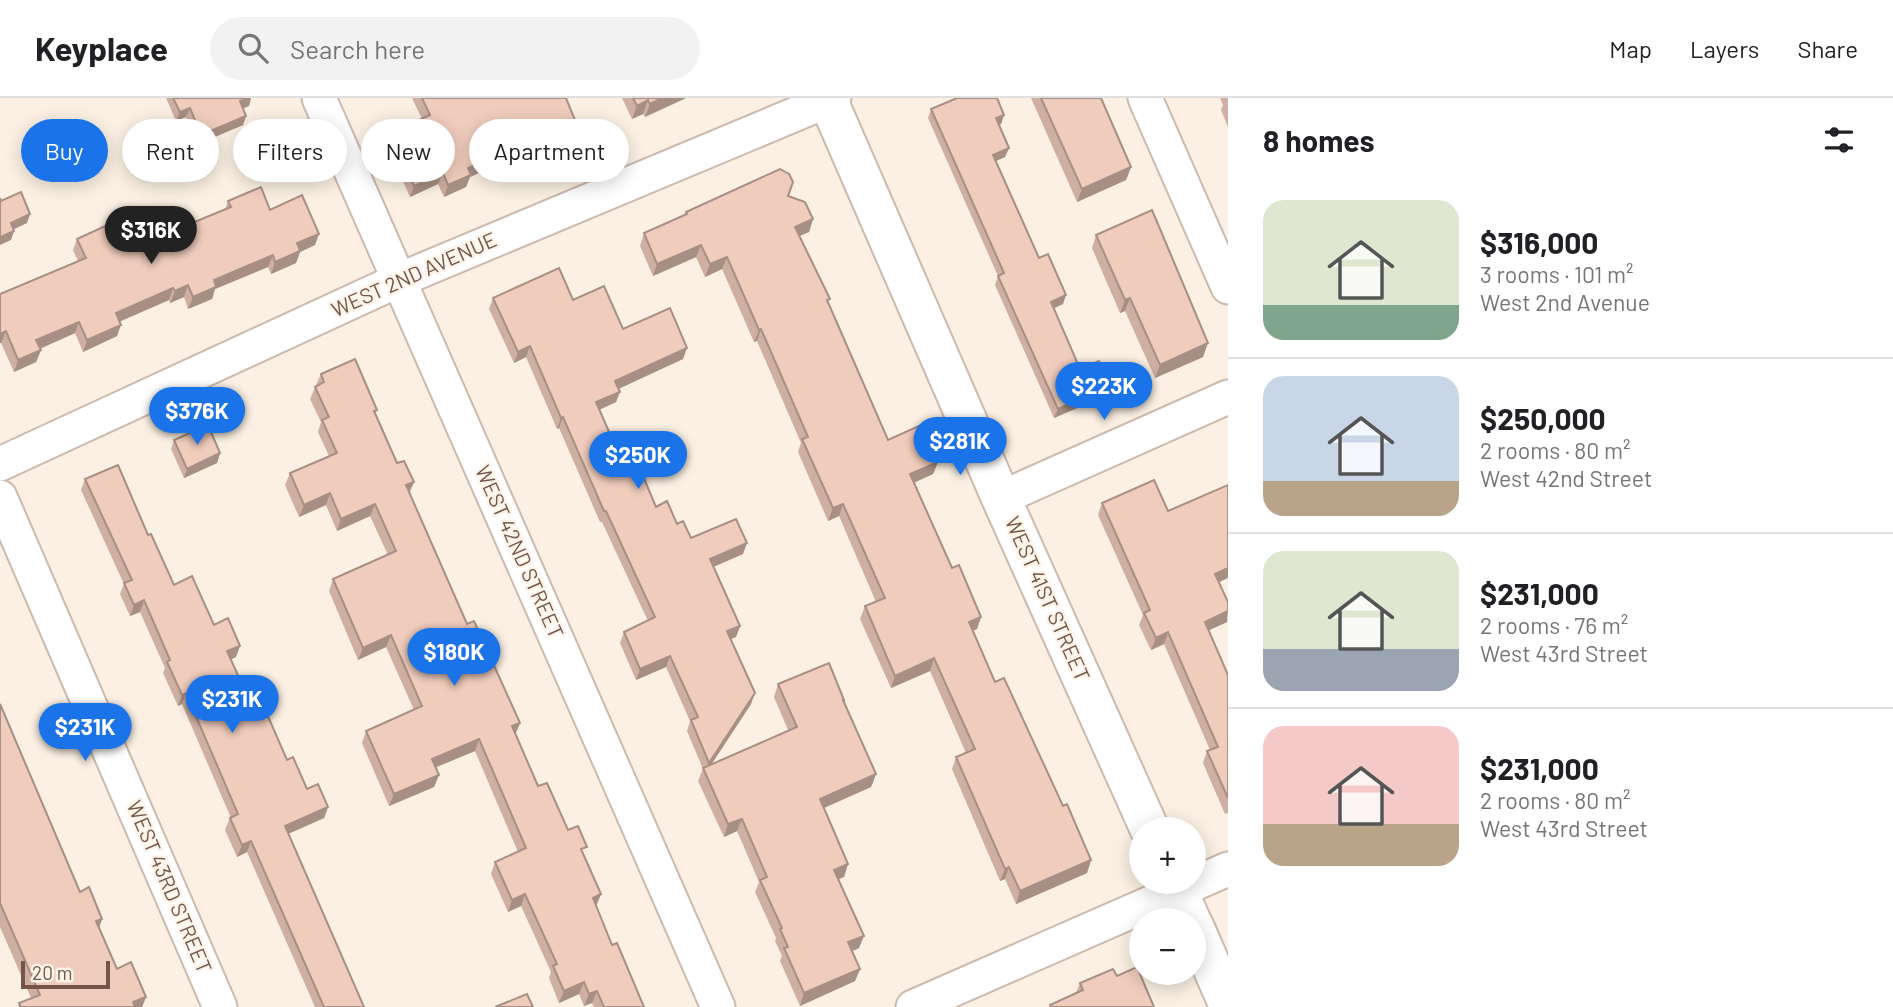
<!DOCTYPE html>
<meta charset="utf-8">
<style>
:root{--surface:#fff;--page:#f2f2f2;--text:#202124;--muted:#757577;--line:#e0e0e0;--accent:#1a73e8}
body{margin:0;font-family:Barlow,sans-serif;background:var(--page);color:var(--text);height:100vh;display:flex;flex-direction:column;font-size:26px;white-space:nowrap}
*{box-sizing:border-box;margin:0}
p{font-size:23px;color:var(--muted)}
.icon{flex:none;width:38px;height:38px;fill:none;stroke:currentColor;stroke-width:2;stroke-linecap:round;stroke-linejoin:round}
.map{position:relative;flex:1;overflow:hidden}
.drawer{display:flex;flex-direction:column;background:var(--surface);width:665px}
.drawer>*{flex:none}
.top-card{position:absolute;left:21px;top:21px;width:665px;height:63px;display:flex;gap:14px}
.controls{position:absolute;left:1129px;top:719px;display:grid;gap:14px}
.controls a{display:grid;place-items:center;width:77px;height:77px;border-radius:50%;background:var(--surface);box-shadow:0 4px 18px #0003;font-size:35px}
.scale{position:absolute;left:21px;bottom:18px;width:89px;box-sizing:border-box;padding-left:7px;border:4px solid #73554a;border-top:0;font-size:19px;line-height:24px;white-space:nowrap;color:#73554a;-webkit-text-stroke:5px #fef4e9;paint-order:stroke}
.price{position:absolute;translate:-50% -60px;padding:0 16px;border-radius:24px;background:var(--accent);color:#fff;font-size:23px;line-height:46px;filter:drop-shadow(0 2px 4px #0008)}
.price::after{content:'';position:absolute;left:50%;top:42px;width:21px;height:16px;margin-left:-10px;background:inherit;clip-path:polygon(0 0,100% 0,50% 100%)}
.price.active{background:#222;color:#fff}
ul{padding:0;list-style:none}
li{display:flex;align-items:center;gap:21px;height:175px;padding:0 35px}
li+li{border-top:2px solid var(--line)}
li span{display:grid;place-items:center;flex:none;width:196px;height:140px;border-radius:21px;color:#555}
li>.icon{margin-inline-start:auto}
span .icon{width:84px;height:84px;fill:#fffc;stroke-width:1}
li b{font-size:30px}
h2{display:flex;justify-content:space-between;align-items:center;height:84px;padding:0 35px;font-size:30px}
.pill{padding:0 24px;border-radius:32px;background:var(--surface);box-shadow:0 4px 18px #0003;font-size:24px;line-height:63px}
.pill.active{background:var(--accent);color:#fff}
header{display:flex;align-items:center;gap:42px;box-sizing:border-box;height:98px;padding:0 35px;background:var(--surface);border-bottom:2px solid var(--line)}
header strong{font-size:33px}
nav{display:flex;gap:38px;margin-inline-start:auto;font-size:24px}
.search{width:490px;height:63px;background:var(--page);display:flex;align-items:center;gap:18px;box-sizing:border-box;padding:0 24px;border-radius:38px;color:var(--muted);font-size:26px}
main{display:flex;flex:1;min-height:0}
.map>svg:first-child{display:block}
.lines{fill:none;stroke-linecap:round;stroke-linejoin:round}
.minor-casing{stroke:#ceb9ad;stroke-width:37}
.tertiary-casing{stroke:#ceb9ad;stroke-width:42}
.minor{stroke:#fff;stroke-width:33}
.tertiary{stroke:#fff;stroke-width:38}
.wall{fill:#ceafa2}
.shaded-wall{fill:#a88f84}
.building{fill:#f0ccbc;stroke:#a88f84;stroke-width:2}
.labels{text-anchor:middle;stroke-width:5;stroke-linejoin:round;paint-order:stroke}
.street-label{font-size:21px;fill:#73554a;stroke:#fef4e9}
</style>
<header>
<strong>Keyplace</strong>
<div class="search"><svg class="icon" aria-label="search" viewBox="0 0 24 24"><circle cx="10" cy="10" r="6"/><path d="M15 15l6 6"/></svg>Search here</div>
<nav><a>Map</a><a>Layers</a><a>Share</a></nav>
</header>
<main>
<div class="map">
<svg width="1228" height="909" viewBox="0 0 1228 909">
<rect width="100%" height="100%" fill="#fbf0e3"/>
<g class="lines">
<g class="minor-casing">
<g id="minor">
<path d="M319 0 718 909"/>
<path d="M1145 0 1228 189"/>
<path d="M0 366 399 182 834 0"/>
<path d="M0 399 220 909"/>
<path d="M1001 400 1228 299"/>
<path d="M913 909 1228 771"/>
</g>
</g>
<g class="tertiary-casing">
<g id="tertiary">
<path d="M827 0 1001 400 1150 732"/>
<path d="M1174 784 1191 822"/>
<path d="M1194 828 1228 906"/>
</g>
</g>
<use href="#minor" class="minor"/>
<use href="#tertiary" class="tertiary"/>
</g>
<g class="wall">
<path d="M166 0H251L249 8 243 10 246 18 243 27 198 46 186 19 176 23Z"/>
<path d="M412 0H566L571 34 470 79 466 89 444 99 438 86 410 99 386 46 391 35 422 21Z"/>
<path d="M622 0H686L645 19 643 16 632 21Z"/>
<path d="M1031 0H1101L1131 69 1126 82 1077 104Z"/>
<path d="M1220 0H1228V29L1221 12 1223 7Z"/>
<path d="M931 11 1004 17 1001 26 999 27 1009 50 1005 59 995 63 1039 160 1063 206 1054 210 1080 271 1110 287 1107 297 1054 320 995 187 998 178 928 20Z"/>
<path d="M788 98 813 121 809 134 799 138 888 342 938 364 933 376 914 385 952 470 981 519 977 531 973 533 995 584 1091 762 1087 775 1016 806 1005 781 1000 783 952 671 956 659 966 655 930 573 891 590 860 521 865 508 876 504 839 418 828 423 798 354 801 345 757 243 754 244 722 171 705 179 696 159 653 178 640 148 644 135 685 117 686 114Z"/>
<path d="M228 103 270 112 315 147 300 154 296 165 271 176 268 169 215 191 212 201 188 211 184 199 170 205 169 202 120 223 117 238 83 254 75 235 40 251 41 252 36 264 14 274 1 245 0 196 78 163 73 152 77 141 121 133 180 130 225 112Z"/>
<path d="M1096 137 1203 259 1155 280 1125 213 1120 215 1092 150Z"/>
<path d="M493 200 573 202 623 231 683 261 619 290 616 304 599 312 617 352 656 409 677 426 691 440 743 456 713 469 740 528 736 539 730 541 751 606 711 667 788 632 774 599 778 586 844 602 843 604 876 676 871 689 823 710 848 766 844 779 838 781 859 850 852 853 860 871 855 883 800 908 780 863 782 858 775 843 776 840 755 794 759 784 737 733 724 739 698 683 703 671 687 633 690 623 666 569 636 582 620 545 624 534 648 523 602 424H600L559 330 557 331 526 259 514 265 489 211Z"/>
<path d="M321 276 377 312 375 317 467 526 520 625 515 636 538 688 568 732 584 757 601 796 596 808 612 847 644 909H594L592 905 584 908 579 896 559 905 549 880 551 874 521 808 508 814 491 776 495 764 518 754 475 653 436 669 439 677 434 689 389 708 362 645 366 633 414 612 386 549 358 562 329 493 333 481 388 457 370 418 337 433 326 407 299 419 285 387 290 375 329 358 318 334 321 324 310 301Z"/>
<path d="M174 342 220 355 217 365 184 380 171 351Z"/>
<path d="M85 381 148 437 174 487 214 527 236 559 231 561 254 613 307 691 328 709 324 720 288 736 364 909H315L247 754 237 759 225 732 230 720H231L182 606 178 608 163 575 165 570 140 514 130 518 120 496 124 486 81 392Z"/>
<path d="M1102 405 1168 413 1219 484 1227 524 1209 532 1228 577V715L1225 716 1203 665 1207 653 1210 652 1164 546 1151 552 1139 527 1143 517 1098 417Z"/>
<path d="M0 606 80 794 99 829 117 871 146 899 142 909H18L19 905 31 900 0 829Z"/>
<path d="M1117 878 1154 909H1049L1050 907 1076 895 1080 885Z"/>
</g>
<g class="shaded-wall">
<path d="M248 0H251L249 8 237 13 240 3Z"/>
<path d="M662 0H686L645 19 650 6Z"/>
<path d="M648 2 643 16 632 21 637 8Z"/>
<path d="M190 10 186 19 176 23 180 14Z"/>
<path d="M1004 17 1001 26 992 30 996 20Z"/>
<path d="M246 18 243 27 198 46 201 37Z"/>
<path d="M575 22 571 34 470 79 466 89 444 99 448 87 468 70Z"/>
<path d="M1009 50 1005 59 989 66 993 57Z"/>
<path d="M1131 69 1126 82 1077 104 1082 91Z"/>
<path d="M443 75 438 86 410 99 414 88Z"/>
<path d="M30 116 27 125 8 134 11 125Z"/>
<path d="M813 121 809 134 790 142 795 129Z"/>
<path d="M14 133 11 142 0 147V139Z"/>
<path d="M319 136 315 147 300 154 296 165 271 176 275 164 297 145Z"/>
<path d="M701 147 696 159 653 178 657 166Z"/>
<path d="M273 157 268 169 215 191 212 201 188 211 193 199 214 182Z"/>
<path d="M727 159 722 171 705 179 710 166Z"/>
<path d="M188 187 184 199 170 205 175 193Z"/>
<path d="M173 190 169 202 112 227 116 215Z"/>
<path d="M1066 197 1063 206 1048 213 1051 204Z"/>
<path d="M1130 200 1125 213 1120 215 1125 202Z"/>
<path d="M79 224 75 235 32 254 36 242Z"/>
<path d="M121 227 117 238 83 254 87 242Z"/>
<path d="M761 231 757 243 754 244 759 232Z"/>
<path d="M6 233 1 245H0V236Z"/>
<path d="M1208 245 1203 259 1155 280 1160 267Z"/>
<path d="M530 248 526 259 514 265 518 254Z"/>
<path d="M687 250 683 261 612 294 615 283Z"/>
<path d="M41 252 36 264 14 274 18 262Z"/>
<path d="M1110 287 1107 297 1054 320 1058 311Z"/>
<path d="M620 294 616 304 592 315 596 304Z"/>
<path d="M563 319 559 330 557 331 561 320Z"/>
<path d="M220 355 217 365 184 380 187 371Z"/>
<path d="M938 364 933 376 906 388 910 376Z"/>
<path d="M414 384 409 396 406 387Z"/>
<path d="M330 395 326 407 299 419 304 407Z"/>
<path d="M375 406 370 418 337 433 341 421Z"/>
<path d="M843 406 839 418 828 423 833 410Z"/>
<path d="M747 445 743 456 706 472 710 461Z"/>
<path d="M1228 470V480L1211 488 1215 476Z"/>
<path d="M144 502 140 514 130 518 134 507Z"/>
<path d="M1228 513 1227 524 1201 536 1205 524Z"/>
<path d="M981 519 977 531 965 536 969 524Z"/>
<path d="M740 528 736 539 723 544 727 533Z"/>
<path d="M1168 534 1164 546 1151 552 1156 540Z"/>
<path d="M391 537 386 549 358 562 363 550Z"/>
<path d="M240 548 236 559 223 565 227 553Z"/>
<path d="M670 558 666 569 636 582 640 571Z"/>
<path d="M934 560 930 573 891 590 895 578Z"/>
<path d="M186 595 182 606 178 608 182 597Z"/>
<path d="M755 595 751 606 705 676 709 665Z"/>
<path d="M520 625 515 637 512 628Z"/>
<path d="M479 641 475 653 427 673 432 661Z"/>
<path d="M876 676 871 689 815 714 820 701Z"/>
<path d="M439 677 434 689 389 708 394 696Z"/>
<path d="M328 709 324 720 281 739 285 728Z"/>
<path d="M742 721 737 733 724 739 728 726Z"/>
<path d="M251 743 247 754 237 759 242 747Z"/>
<path d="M1091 762 1087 775 1016 806 1020 793Z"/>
<path d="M848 766 844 779 830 785 834 772Z"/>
<path d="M1009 769 1005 781 1000 783 1005 771Z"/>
<path d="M525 796 521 808 508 814 512 802Z"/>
<path d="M601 796 596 808 593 800Z"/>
<path d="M102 821 98 834 96 823Z"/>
<path d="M864 838 859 850 844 857 848 844Z"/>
<path d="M860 871 855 883 800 908 804 895Z"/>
<path d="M584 884 579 896 559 905 564 893Z"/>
<path d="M597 893 592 905 584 908 589 896Z"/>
<path d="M146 899 142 909H132L133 904Z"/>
</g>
<g class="building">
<path d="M173 0H248L240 3 246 18 201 37 190 10 180 14Z"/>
<path d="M422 0H566L575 22 468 70 471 77 448 87 443 75 414 88 391 35 430 17Z"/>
<path d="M633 0H662L650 6 648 2 637 8Z"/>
<path d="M957 0H997L1004 17 996 20 1009 50 993 57 1039 160 1048 156 1066 197 1051 204 1080 271 1099 263 1110 287 1058 311 998 178 1004 175 931 11Z"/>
<path d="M1041 0H1101L1131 69 1082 91Z"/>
<path d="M780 71 789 76 793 84 788 98 805 104 813 121 795 129 830 201 827 202 888 342 921 327 938 364 910 376 952 470 959 467 981 519 969 524 995 584 1004 580 1063 708 1067 706 1091 762 1020 793 1009 769 1005 771 956 659 975 651 934 560 895 578 865 508 885 500 843 406 833 410 802 341 808 339 761 231 759 232 727 159 710 166 701 147 657 166 644 135 687 116 686 114Z"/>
<path d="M261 89 270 112 302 97 319 136 297 145 300 153 275 164 273 157 214 182 216 189 193 199 188 187 175 193 173 190 116 215 121 227 87 242 79 224 36 242 41 252 18 262 6 233 0 236V196L86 160 77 141 116 123 121 133 172 110 180 130 231 109 228 103Z"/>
<path d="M21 94 30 116 11 125 14 133 0 139V100L1 103Z"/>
<path d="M1152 112 1208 245 1160 267 1130 200 1125 202 1096 137Z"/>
<path d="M559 170 573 202 604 188 623 231 670 210 687 250 615 283 620 294 596 304 617 352 630 347 656 409 667 403 677 426 683 423 691 440 736 421 747 445 710 461 740 528 727 533 755 595 709 665 691 622 698 619 670 558 640 571 624 534 655 519 606 413H604L563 319 561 320 530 248 518 254 493 200Z"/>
<path d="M355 261 377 312 374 313 397 365 404 363 414 384 406 387 467 526 474 523 520 625 512 628 538 688 547 685 568 732 578 728 587 749 581 751 601 796 593 800 612 847 617 845 644 909H604L597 893 589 896 584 884 564 893 553 868 557 866 525 796 512 802 495 764 526 750 479 641 432 661 439 677 394 696 366 633 422 608 391 537 363 550 333 481 396 453 375 406 341 421 330 395 304 407 290 375 337 355 322 322 329 319 315 289 324 284 321 276Z"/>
<path d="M208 327 220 355 187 371 174 342Z"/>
<path d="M118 367 148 437 151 436 174 487 192 478 214 527 228 520 240 548 227 553 254 613 264 609 287 662 293 659 307 691 318 686 328 709 285 728 364 909H324L251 743 242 747 230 720 238 716 186 595 182 597 167 564 170 562 144 502 134 507 124 485 132 482 85 381Z"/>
<path d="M1154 382 1168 413 1228 387V470L1215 476 1228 504V513L1205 524 1228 577V700L1207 653 1218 649 1168 534 1156 540 1144 515 1150 512 1102 405Z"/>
<path d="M829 565 844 602H843L876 676 820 701 848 766 834 772 864 838 848 844 860 871 804 895 784 850 788 849 780 831 782 830 760 782 767 779 742 721 728 726 703 670 797 629 778 586Z"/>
<path d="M0 606 80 794 89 789 102 821 96 823 117 871 131 864 146 899 133 904 135 909H21L19 905 40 897 0 805Z"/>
<path d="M1137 869 1154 909H1051L1050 907 1083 892 1080 885 1113 871 1117 878Z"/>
<path d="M527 896 533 909H495Z"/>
</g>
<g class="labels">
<g class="street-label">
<text transform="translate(414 177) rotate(-24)" y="7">WEST 2ND AVENUE</text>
<text transform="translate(519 454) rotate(66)" y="7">WEST 42ND STREET</text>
<text transform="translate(1047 501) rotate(66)" y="7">WEST 41ST STREET</text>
<text transform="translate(169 789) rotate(67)" y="7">WEST 43RD STREET</text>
</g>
</g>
</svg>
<div class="controls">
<a>+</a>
<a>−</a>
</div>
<div class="scale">20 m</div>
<b class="price active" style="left:151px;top:168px">$316K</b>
<b class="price" style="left:1104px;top:324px">$223K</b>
<b class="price" style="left:197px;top:349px">$376K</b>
<b class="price" style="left:960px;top:379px">$281K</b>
<b class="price" style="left:638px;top:393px">$250K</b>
<b class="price" style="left:454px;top:590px">$180K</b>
<b class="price" style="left:232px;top:637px">$231K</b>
<b class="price" style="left:85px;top:665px">$231K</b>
<div class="top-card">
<a class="pill active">Buy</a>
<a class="pill">Rent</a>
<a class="pill">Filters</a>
<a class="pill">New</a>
<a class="pill">Apartment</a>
</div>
</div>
<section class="drawer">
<h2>8 homes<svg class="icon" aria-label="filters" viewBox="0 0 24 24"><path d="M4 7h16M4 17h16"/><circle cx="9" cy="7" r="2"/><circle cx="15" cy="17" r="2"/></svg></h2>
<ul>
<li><span style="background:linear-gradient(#dfe7d0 75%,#7fa58c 0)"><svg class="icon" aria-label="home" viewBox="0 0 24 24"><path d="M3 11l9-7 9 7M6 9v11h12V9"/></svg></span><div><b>$316,000</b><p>3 rooms · 101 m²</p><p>West 2nd Avenue</p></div></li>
<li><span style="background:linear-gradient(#c9d6e8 75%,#b9a48a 0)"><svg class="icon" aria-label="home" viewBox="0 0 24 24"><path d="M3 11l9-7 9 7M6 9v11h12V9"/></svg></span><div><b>$250,000</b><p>2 rooms · 80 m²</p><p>West 42nd Street</p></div></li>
<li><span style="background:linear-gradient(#dfe7d0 70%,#9aa5b1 0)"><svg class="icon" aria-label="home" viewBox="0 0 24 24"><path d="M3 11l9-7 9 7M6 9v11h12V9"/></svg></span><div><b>$231,000</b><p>2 rooms · 76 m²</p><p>West 43rd Street</p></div></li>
<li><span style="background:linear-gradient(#f6c9c9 70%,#b9a48a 0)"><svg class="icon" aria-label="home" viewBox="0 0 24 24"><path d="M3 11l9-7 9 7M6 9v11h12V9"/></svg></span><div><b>$231,000</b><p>2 rooms · 80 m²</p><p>West 43rd Street</p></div></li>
</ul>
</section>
</main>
